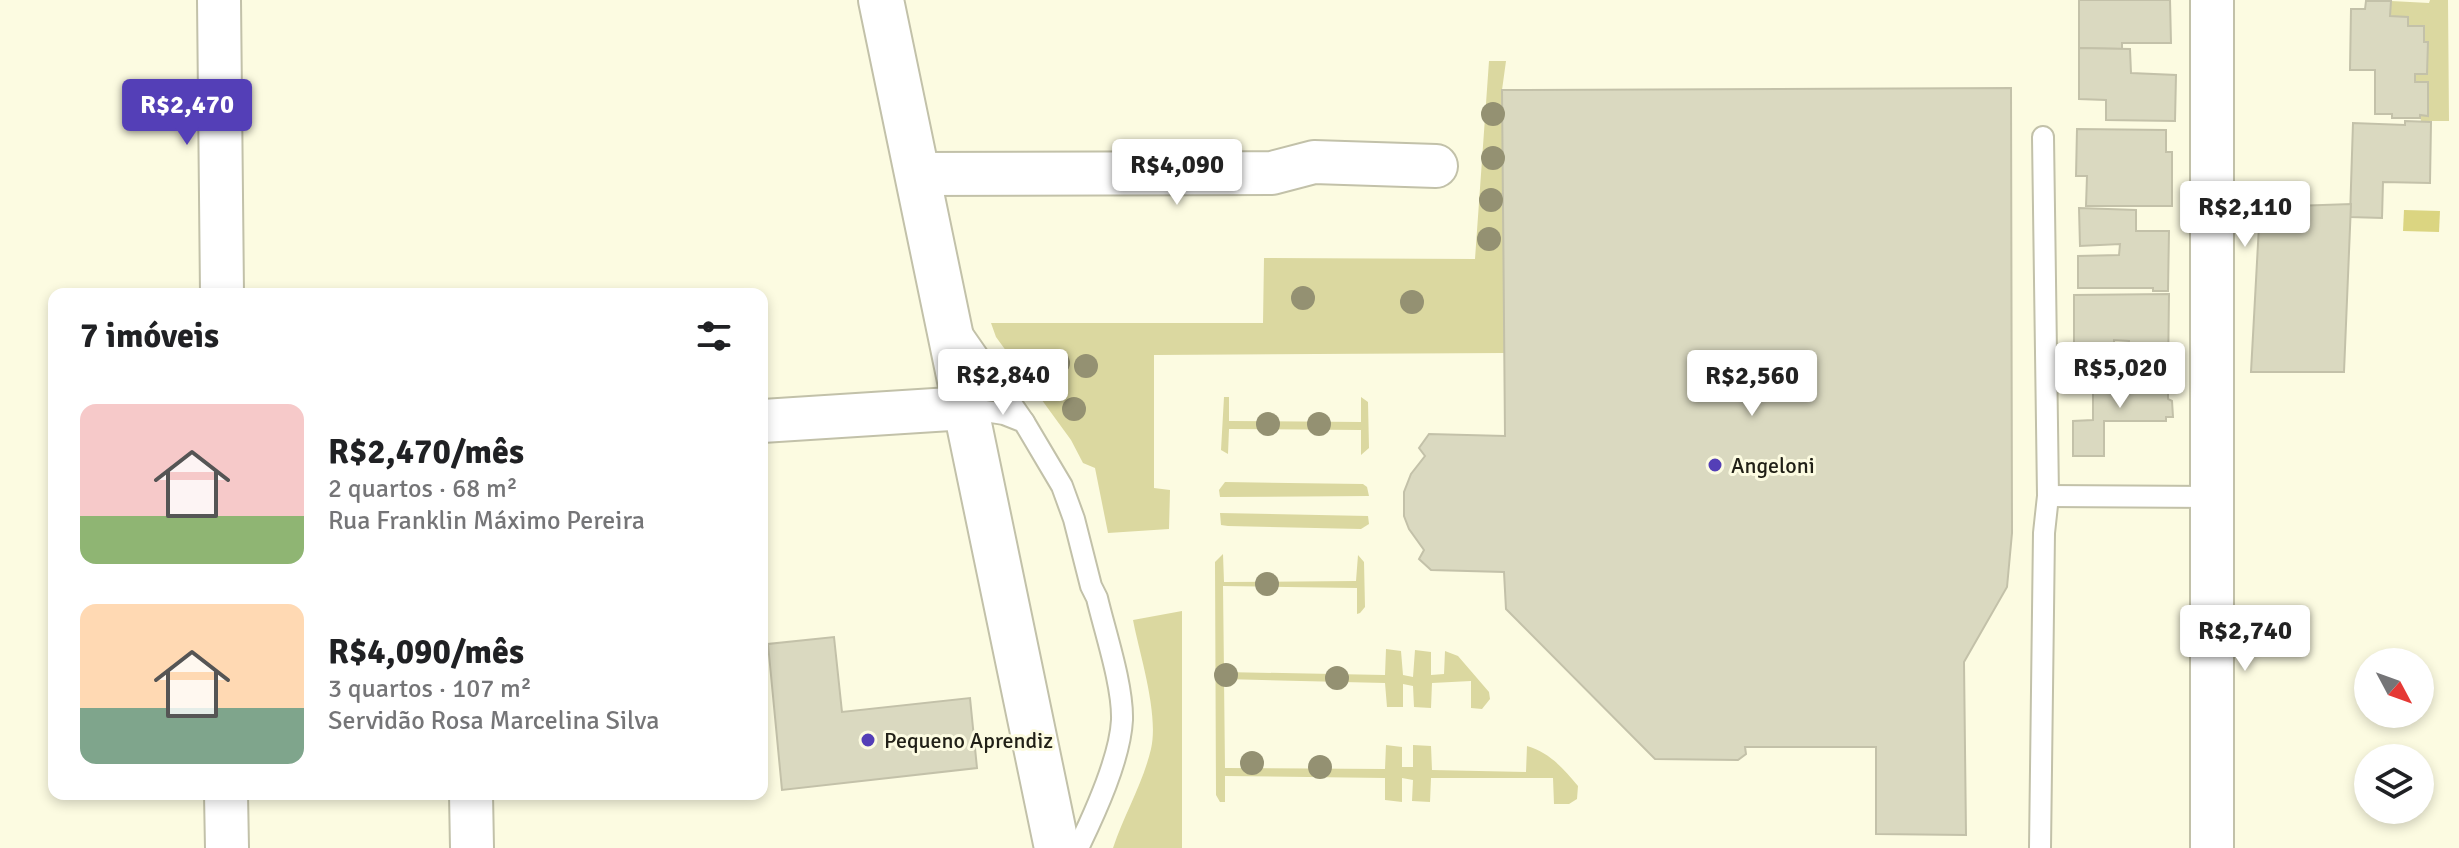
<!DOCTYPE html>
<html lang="pt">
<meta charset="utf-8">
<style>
:root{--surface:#fff;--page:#f2f2f2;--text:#202124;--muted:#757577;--accent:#543fb7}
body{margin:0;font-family:Signika,sans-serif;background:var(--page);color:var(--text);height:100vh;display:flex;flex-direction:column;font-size:30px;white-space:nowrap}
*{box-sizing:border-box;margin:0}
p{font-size:26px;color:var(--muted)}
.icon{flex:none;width:44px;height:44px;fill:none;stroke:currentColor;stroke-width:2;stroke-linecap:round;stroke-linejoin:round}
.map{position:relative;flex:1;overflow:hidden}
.drawer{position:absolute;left:48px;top:288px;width:720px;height:512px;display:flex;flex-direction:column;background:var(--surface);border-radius:16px;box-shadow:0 4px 12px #0003}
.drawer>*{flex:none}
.needle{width:52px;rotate:131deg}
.tools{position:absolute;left:2354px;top:648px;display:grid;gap:16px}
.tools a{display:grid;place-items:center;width:80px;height:80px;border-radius:50%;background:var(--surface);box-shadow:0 4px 12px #0003;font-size:40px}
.price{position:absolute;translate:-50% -68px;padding:0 18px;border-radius:8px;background:#fff;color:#222;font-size:26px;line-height:52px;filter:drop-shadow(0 2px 4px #0008)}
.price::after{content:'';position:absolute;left:50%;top:48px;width:24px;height:18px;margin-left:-12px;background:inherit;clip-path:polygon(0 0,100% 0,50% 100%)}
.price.selected{background:var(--accent);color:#fff}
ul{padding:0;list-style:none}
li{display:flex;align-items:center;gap:24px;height:200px;padding:0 32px}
li span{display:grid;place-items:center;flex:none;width:224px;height:160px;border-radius:16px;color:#555}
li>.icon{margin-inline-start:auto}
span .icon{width:96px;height:96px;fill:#fffc;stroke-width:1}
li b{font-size:34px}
h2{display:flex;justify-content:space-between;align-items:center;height:96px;padding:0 32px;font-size:34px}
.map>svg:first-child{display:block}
.green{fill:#dbd8a0}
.water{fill:#dbd581}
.building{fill:#dad9c0;stroke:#c3c1a9;stroke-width:2}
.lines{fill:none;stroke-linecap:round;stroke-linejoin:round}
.lane-casing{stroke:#c2c1a9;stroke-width:24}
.street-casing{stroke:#c2c1a9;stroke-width:46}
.secondary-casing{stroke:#c2c1a9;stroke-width:48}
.lane{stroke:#fff;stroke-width:20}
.street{stroke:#fff;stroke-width:42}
.secondary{stroke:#fff;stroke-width:44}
.tree{fill:#949172}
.poi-dot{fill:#543fb7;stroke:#fcfbe1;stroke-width:3}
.labels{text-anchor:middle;stroke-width:6;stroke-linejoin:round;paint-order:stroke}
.poi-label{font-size:22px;fill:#212017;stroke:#fcfbe1;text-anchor:start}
</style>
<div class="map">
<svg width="2459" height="848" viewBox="0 0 2459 848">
<rect width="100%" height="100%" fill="#fcfbe1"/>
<g class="green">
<path d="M2430 0H2448L2449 121H2421L2420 115H2428V82H2415V74L2427 73 2428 43 2424 42V26H2408V17L2390 16 2391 1 2429 3Z"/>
<path d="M1489 61H1506L1502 90 1505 353 1154 355V488L1170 490 1169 529 1108 533 1095 468 1083 463 1071 440 996 337 991 323H1263L1264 258 1475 259Z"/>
<path d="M1224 397H1229V421L1361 422V397L1368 402 1369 448 1361 455V430L1229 429 1228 454 1221 450Z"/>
<path d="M1225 482 1363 484 1367 487 1369 496 1220 497 1219 490Z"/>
<path d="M1220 513 1368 516 1369 524 1361 529 1228 526 1221 525Z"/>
<path d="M1223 554 1224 582 1356 581 1358 555 1364 562 1365 607 1360 613 1357 614V588L1223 586 1224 672 1385 675 1386 649 1401 651 1403 675 1413 677 1415 650 1431 652V675L1444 674 1445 651 1458 656 1489 692 1490 699 1482 709 1471 708V681L1432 683 1431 708 1414 707 1413 686 1403 684V707H1387L1385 683 1224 679 1225 768 1385 769 1386 745 1402 747V767H1413V745L1431 746 1432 770 1526 772 1527 746C1550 753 1563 768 1578 786L1577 799 1569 804H1554L1553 778H1431L1430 802 1412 801 1413 780 1402 778V802L1385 800V778L1225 776V802H1220L1216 795 1215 562Z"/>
<path d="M1182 611V848H1113C1124 815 1143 783 1151 749 1159 714 1140 656 1133 620Z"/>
</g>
<path class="water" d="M2404 210 2440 211 2439 232 2403 231Z"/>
<g class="building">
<path d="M2079 0H2170L2171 43H2122V49L2079 48Z"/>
<path d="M2366 1H2391L2390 16 2408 17V26H2424V42H2428L2427 74H2415V82H2428V116L2420 115V118H2392V114H2375V70H2350L2351 9H2365Z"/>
<path d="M2079 48 2130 49 2131 73 2176 75 2175 121 2106 120V100L2079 99Z"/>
<path d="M2011 88 2012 533 2007 587 1964 662 1966 835 1876 834V747H1745L1746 754 1738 760 1655 759 1506 609 1504 572 1431 570 1419 559 1424 550 1409 529 1404 516V492L1411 474 1425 456 1419 448 1429 434 1505 436 1502 90Z"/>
<path d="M2405 121 2431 122 2430 183 2383 182 2382 218 2350 217 2353 123 2405 125Z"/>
<path d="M2077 129 2166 130V152H2172V206H2086L2087 176H2076Z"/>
<path d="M2351 204 2344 372H2251L2260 207Z"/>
<path d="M2079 208 2136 210V231H2169L2168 291H2153V288H2078V256L2119 255 2120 244 2080 246Z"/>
<path d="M2169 294 2168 374 2130 373 2129 341 2114 340V375H2074V295Z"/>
<path d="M2093 378 2168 381V399L2172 401 2173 417H2166V421H2104V456H2073V421L2093 420Z"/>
<path d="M834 637 842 712 970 698 977 768 782 790 768 644Z"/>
</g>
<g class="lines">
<g class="lane-casing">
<g id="lane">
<path d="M962 333 1024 422"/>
<path d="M966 408 1004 414 1024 422 1062 486 1074 519 1091 586 1097 598C1105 632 1123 685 1122 720 1120 759 1095 813 1078 848"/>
<path d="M2048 496 2212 497"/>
<path d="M2040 848 2044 533 2048 496 2043 137"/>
</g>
</g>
<g class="street-casing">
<g id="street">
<path d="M219 0 222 294"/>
<path d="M918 174 1272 173 1314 162 1436 166"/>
<path d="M762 421 966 408"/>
<path d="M226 794 227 848"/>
<path d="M471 794 472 848"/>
<path d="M2212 848V0"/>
</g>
</g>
<g class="secondary-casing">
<path id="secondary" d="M881 0 1057 848"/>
</g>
<use href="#lane" class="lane"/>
<use href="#street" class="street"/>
<use href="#secondary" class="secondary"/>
</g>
<g class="tree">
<circle cx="1493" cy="114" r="12"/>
<circle cx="1493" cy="158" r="12"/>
<circle cx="1491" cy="200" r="12"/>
<circle cx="1489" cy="239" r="12"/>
<circle cx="1303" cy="298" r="12"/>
<circle cx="1412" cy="302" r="12"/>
<circle cx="1058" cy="363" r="12"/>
<circle cx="1086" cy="366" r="12"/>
<circle cx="1074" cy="409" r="12"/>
<circle cx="1268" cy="424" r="12"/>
<circle cx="1319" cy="424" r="12"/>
<circle cx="1267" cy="584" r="12"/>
<circle cx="1226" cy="675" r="12"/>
<circle cx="1337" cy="678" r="12"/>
<circle cx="1252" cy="763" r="12"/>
<circle cx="1320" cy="767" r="12"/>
</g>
<g class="poi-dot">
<circle cx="1715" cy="465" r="8"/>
<circle cx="868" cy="740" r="8"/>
</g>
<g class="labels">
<g class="poi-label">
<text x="1731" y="473">Angeloni</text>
<text x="884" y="748">Pequeno Aprendiz</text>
</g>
</g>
</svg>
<div class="tools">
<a><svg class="needle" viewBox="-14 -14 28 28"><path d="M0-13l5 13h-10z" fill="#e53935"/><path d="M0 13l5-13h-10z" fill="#757577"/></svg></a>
<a><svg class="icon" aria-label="layers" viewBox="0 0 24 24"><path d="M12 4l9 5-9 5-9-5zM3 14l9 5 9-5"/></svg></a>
</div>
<b class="price selected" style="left:187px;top:147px">R$2,470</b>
<b class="price" style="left:1177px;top:207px">R$4,090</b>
<b class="price" style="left:2245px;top:249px">R$2,110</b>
<b class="price" style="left:2120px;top:410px">R$5,020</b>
<b class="price" style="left:1003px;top:417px">R$2,840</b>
<b class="price" style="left:1752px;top:418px">R$2,560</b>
<b class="price" style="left:2245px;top:673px">R$2,740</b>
<section class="drawer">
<h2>7 imóveis<svg class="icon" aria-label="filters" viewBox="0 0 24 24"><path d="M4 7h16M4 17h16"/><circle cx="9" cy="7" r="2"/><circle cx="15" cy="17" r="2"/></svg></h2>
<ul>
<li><span style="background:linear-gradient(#f6c9c9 70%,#8fb573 0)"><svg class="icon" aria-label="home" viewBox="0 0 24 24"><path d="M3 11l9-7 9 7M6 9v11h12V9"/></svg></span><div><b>R$2,470/mês</b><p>2 quartos · 68 m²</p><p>Rua Franklin Máximo Pereira</p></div></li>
<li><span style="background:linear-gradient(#ffd9b3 65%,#7fa58c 0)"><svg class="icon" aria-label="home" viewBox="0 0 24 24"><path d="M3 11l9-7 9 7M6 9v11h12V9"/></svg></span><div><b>R$4,090/mês</b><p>3 quartos · 107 m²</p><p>Servidão Rosa Marcelina Silva</p></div></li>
</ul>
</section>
</div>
